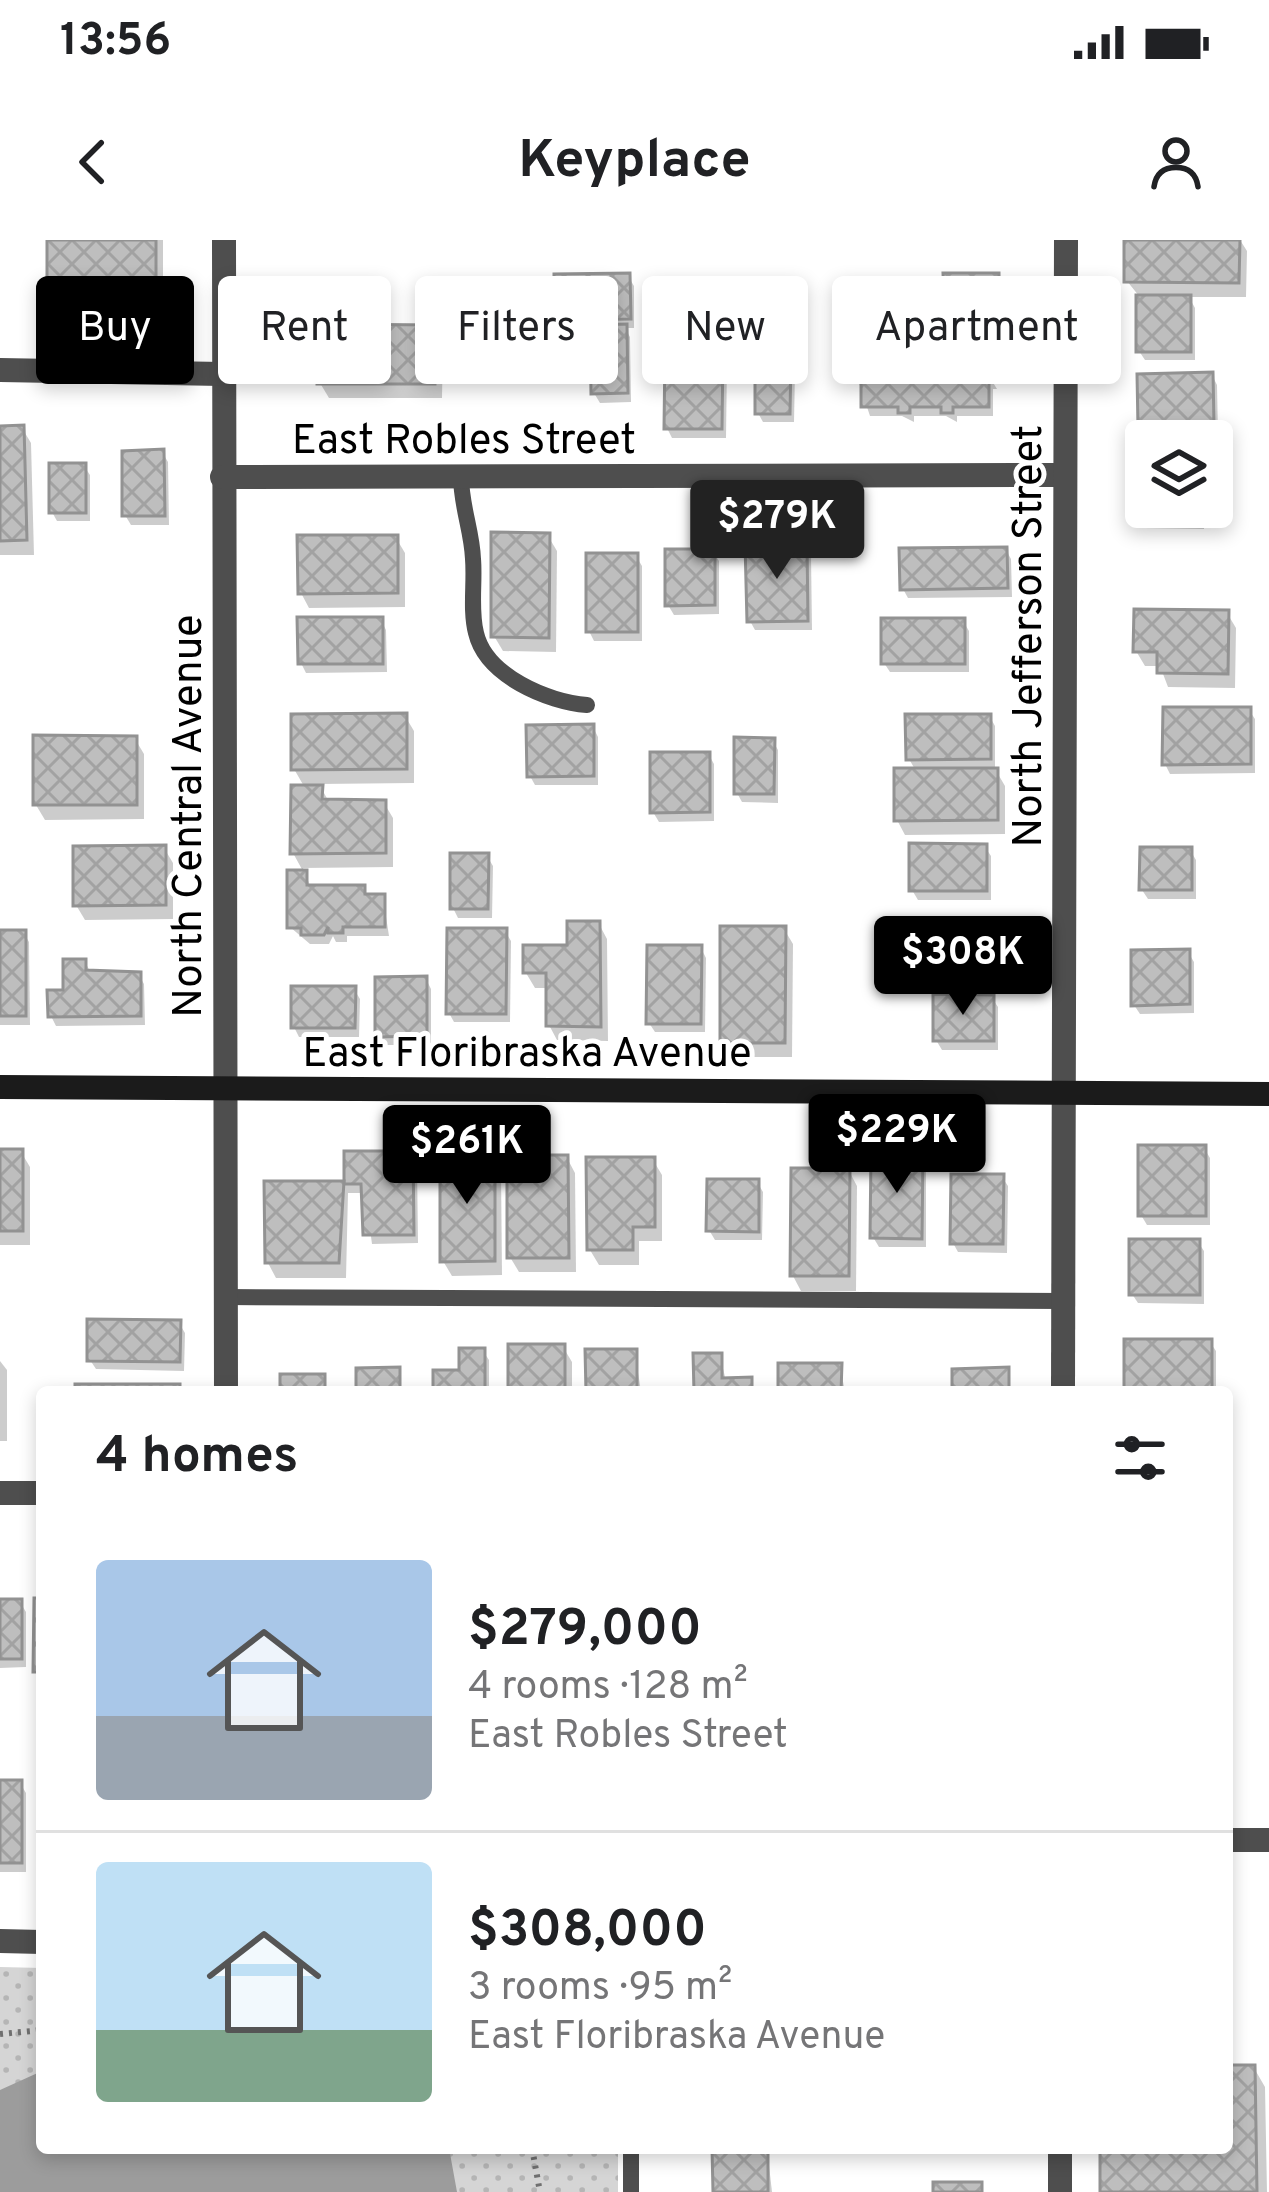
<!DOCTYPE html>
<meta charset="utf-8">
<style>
:root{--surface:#fff;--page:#f6f6f6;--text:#202124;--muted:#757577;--line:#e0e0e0;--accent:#000}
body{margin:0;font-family:Overpass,sans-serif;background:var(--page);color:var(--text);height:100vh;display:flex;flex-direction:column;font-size:45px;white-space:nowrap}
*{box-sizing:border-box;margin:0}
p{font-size:39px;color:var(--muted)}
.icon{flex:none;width:66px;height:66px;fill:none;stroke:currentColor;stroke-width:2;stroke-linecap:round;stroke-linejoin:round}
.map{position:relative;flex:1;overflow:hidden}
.details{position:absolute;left:36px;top:1146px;width:1197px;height:768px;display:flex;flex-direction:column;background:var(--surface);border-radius:12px;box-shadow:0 6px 18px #0003}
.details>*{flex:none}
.guide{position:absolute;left:36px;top:36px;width:1197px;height:108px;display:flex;gap:24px}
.fabs{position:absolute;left:1125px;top:180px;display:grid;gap:24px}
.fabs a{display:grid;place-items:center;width:108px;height:108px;border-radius:12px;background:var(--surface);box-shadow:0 6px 18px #0003;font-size:60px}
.price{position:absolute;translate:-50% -102px;padding:0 27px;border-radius:12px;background:var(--accent);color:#fff;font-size:39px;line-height:78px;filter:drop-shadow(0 3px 6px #0008)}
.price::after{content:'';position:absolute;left:50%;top:72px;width:36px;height:27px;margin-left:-18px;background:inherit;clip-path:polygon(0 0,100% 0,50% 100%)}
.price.selected{background:#222;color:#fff}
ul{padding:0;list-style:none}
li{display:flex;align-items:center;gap:36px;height:300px;padding:0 60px}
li+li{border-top:3px solid var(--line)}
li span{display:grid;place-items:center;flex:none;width:336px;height:240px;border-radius:12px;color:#555}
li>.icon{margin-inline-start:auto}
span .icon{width:144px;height:144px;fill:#fffc;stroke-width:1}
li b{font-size:51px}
h2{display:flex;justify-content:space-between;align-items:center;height:144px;padding:0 60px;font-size:51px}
.pill{padding:0 42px;border-radius:12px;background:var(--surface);box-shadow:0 6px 18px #0003;font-size:42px;line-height:108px}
.pill.selected{background:var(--accent);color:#fff}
.status{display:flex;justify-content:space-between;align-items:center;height:84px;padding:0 60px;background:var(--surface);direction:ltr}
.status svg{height:33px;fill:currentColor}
header{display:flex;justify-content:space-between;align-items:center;height:156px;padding:0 60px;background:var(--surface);font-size:54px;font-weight:700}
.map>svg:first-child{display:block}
.grass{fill:url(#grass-dots)}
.water{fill:#9c9c9c}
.shadow{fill:#0003}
.building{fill:url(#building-cross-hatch);stroke:#929292;stroke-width:3}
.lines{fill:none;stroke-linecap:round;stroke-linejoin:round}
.path{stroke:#707070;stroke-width:6;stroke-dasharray:3 6;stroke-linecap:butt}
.lane{stroke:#4e4e4e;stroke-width:16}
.street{stroke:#4e4e4e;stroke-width:24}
.secondary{stroke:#1b1b1b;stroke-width:24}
.labels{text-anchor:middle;stroke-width:10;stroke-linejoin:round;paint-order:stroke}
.street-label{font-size:42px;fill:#000;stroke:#fff}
</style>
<div class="status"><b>13:56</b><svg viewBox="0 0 49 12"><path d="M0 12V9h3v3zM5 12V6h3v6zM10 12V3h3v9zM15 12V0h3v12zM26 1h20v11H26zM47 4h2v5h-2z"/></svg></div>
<header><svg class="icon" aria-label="back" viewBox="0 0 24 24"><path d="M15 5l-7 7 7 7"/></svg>Keyplace<svg class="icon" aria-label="person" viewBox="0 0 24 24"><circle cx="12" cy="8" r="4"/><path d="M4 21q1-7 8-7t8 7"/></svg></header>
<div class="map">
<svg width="1269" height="1952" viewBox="0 0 1269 1952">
<defs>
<pattern id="grass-dots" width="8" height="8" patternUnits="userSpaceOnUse" patternTransform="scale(3)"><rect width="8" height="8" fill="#d5d5d5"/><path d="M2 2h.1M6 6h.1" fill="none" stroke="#b5b5b5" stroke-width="1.8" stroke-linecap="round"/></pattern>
<pattern id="building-cross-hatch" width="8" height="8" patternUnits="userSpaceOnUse" patternTransform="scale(3)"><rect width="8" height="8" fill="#bebebe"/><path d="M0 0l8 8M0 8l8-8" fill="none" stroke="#a2a2a2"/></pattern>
</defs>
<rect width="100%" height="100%" fill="#fff"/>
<path class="grass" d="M0 1727 42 1728V1908H618V1952H0Z"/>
<path class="water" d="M42 1831V1908H449L457 1952H0V1850Z"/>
<g class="shadow">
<path d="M50 0H163V88L86 87 77 59H58L50 44Z"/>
<path d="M1127 0H1240L1247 11 1246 57H1189L1195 68V120H1145L1139 111V56L1127 41Z"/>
<path d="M628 36 634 46V88H625L630 97 631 162 600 163 594 153 593 88 563 89 557 79Z"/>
<path d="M997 36 1006 51 1007 127 984 128 997 149H993V176H957V182L946 176H914V182L902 176H870L858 140 931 133 920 114 947 63Z"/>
<path d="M879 48 884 57H896L902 68 884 70V94H858L852 85Z"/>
<path d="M434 88 443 103 442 158H329L320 143Z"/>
<path d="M721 113 727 123 726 198H672L667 188Z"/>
<path d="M789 122 795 132 794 182H763L758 173Z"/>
<path d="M1212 135 1217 145 1218 194 1147 195 1141 186Z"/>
<path d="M22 188 31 203 34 315H0V189Z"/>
<path d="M162 212 168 222 169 285H131L125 275Z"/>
<path d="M1146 221V267H1204V289L1145 288 1139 279Z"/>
<path d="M84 226 90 235V281H57L52 272Z"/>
<path d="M548 296 557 311 556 412 503 411 494 396Z"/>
<path d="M396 298 405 313V367L309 368 301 353Z"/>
<path d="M806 306 811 315 812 390H755L750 381Z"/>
<path d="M1006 310 1011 319 1012 357 908 358 903 349Z"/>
<path d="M713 312 719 321V374L674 375 668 365Z"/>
<path d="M636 316 642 326V401H594L589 391Z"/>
<path d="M1227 373 1236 388 1235 448 1168 447 1160 426H1145L1136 411Z"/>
<path d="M381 380 386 390 387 432 306 433 301 423Z"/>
<path d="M963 381 969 391V432H890L884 423Z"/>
<path d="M1249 470 1255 479V533L1170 534 1165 524Z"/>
<path d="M405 476 414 491V543L319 544 329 562 384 563 393 578V627L303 628 311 648H363L369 657H383L389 696H347V702H336L333 696 329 704H310L290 687 304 633 293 613 305 548 294 529Z"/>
<path d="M990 477 995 486V529L1005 546V594L905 595 897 580 916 531 909 519Z"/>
<path d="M593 487 598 497V545H535L530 536Z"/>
<path d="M135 499 144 514V579L45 580 36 565Z"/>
<path d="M773 501 778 510V563L742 562 737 553Z"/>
<path d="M709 515 714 524V581L659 582 653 572Z"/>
<path d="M985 607 991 616V660H918L912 650Z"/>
<path d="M164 608 173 623V679L85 680 76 665Z"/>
<path d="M1190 610 1196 620V659H1148L1142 650Z"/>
<path d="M487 616 493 626 492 678H458L453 668Z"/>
<path d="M599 684 607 699 608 801 557 800 549 785V748H535L526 733Z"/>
<path d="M784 689 793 704 792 817H732L723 802Z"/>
<path d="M505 691 511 701 510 782H454L449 773Z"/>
<path d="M0 693H24L29 702 30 785H0Z"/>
<path d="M982 698 987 707V752L943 751V757L992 758 998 767V810H942L936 800V751H919L913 742Z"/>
<path d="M701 708 706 718 705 792H655L649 783Z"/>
<path d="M1188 712 1194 722V773L1140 774 1134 765Z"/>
<path d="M85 722 91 733 139 735 144 744 145 785 56 786 51 776Z"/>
<path d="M426 739 431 749V805H383L378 796Z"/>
<path d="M354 749 360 759 359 797H299L294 787Z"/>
<path d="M1204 908 1210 918V985H1147L1141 975Z"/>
<path d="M0 912H21L30 927V1005H0Z"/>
<path d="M347 914H411L417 923 418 1003 372 1004 365 953H348L346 1038H276L268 1023 267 944H347Z"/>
<path d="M493 916 501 931 502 1035 452 1036 443 1021Z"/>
<path d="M921 916 926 925V1007H879L873 997Z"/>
<path d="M567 918 575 933 576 1032H519L510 1017Z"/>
<path d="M653 920 662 935V1001H639V1025H599L590 1010Z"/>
<path d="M849 931 857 946 856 1051H801L793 1036Z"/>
<path d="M1002 937 1008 946 1007 1013 958 1012 953 1003Z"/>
<path d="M757 942 763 952 762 1000H715L709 990Z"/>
<path d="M1198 1002 1204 1011V1064L1138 1063 1132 1054Z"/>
<path d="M179 1083 185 1093 184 1131 96 1129 90 1120Z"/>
<path d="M1210 1102 1216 1111V1152H1127Z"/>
<path d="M563 1107 572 1122V1152H512Z"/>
<path d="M483 1111 489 1120V1152H436Z"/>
<path d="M635 1112 641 1152H589Z"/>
<path d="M720 1116 726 1141 750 1140 756 1152H697Z"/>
<path d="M0 1121 7 1130V1201H0Z"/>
<path d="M840 1126 845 1152H781Z"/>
<path d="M0 1362H20L26 1372V1427L0 1428Z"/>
<path d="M0 1543H20L26 1553V1632H0Z"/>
<path d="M1227 1828H1254L1265 1847 1267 1952H1103V1908H1227Z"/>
<path d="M715 1908H767L772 1952H716Z"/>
</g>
<g class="building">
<path d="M47 0H156V74L74 73V45H47Z"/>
<path d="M1124 0H1240L1239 43 1124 42Z"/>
<path d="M630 33 631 79 554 80V34Z"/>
<path d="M943 33H999L1000 113 917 114 916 61 944 60Z"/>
<path d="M849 45H880V54H887L880 61V85H849Z"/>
<rect x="1136" y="55" width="55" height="57"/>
<path d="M317 84 436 85 435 144H317Z"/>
<path d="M627 84 628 153 591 154 590 85Z"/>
<path d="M665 110H723L722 189H664Z"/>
<path d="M755 119H791L790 174H755Z"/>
<path d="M861 130H989L995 140H989V167H953V173H941V167H910V173H898V167H861V141H855Z"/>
<path d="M1213 132 1214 185 1138 187 1137 134Z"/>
<path d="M24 185 27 300 0 301V186Z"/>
<path d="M164 209 165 276H122V211Z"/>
<path d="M1136 218H1146V267H1200V280L1136 279Z"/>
<rect x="49" y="223" width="37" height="50"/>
<path d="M491 292 550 293 549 398 491 397Z"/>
<path d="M297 295H398V353L298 354Z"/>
<path d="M745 303H807L808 381 747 382Z"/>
<path d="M1007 307 1008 348 900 350 899 308Z"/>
<path d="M665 309H715V365L665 366Z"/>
<rect x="586" y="313" width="52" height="79"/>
<path d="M1134 369 1229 370 1228 434 1157 433V412H1133Z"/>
<path d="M297 377H383V424H298Z"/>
<rect x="881" y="378" width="84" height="46"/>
<path d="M1163 467H1251V524L1162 525Z"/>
<path d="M407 473V529L291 530V474Z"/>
<path d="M905 474H991V519L906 520Z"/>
<path d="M594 484V536L527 537 526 485Z"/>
<path d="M33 495 137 496V565H33Z"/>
<path d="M734 497 775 498 774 554H734Z"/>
<path d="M650 512H710V572L650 573Z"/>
<path d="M894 528H998V580L894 581Z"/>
<path d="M291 545H323L322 559 386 560V613L290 614Z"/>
<path d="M909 603 987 604V651H909Z"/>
<path d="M166 605V665L73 666V606Z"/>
<path d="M1140 607H1192V650H1139Z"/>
<path d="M450 613H489L488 669H450Z"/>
<path d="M287 630H307V645H365V654H385V687H343V693H328V687L324 695H301V688H287Z"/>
<path d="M567 681H600L601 787 546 786V733H523V705H567Z"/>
<path d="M720 686H786L785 803H720Z"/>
<path d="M447 688H507L506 774H446Z"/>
<rect x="0" y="690" width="26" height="86"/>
<path d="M910 694 983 695V743L910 742Z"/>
<path d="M647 705H702L701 784H646Z"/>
<path d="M1190 709V764L1131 766V710Z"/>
<path d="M63 719H86V730L141 732V776L48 777 47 750H63Z"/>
<path d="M427 736V796L375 797V737Z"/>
<path d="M291 746H356L355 788H291Z"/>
<path d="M933 754 994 755V801H933Z"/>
<rect x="1138" y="905" width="68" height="71"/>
<rect x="0" y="909" width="23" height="82"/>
<path d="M344 911H413L414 995H363L361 944H344Z"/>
<path d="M495 913V1021L440 1022V914Z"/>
<path d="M871 913H923L922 999 870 998Z"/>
<path d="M507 915H568L569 1018H507Z"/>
<path d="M586 917H655V987H633V1010H587Z"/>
<path d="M791 928H850L849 1036H790Z"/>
<path d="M951 934H1004L1003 1004H950Z"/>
<path d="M707 939H759V992L706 991Z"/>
<path d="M264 941H344L339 1023H265Z"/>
<rect x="1129" y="999" width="71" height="56"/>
<path d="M87 1079 181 1080 180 1122 87 1121Z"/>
<rect x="1124" y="1099" width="88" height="53"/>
<rect x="508" y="1104" width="57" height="48"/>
<path d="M459 1108H485V1152H433V1130H459Z"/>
<path d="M585 1109H637V1152H586Z"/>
<path d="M693 1113H722V1138L752 1137V1152H694Z"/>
<path d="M778 1123H842L841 1152H778Z"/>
<path d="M400 1127V1152H422H356V1128Z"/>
<path d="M1009 1127V1152H952V1129Z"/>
<rect x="280" y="1134" width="45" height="18"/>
<rect x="75" y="1144" width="105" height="8"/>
<path d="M34 1358H42V1432H33Z"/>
<rect x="0" y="1359" width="22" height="60"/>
<rect x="0" y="1540" width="22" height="83"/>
<path d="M1227 1825H1255L1257 1952H1100V1908H1227Z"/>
<path d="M712 1908H768V1952H713Z"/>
<rect x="933" y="1942" width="49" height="10"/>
</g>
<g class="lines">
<g class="path">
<path d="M0 1794 42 1790"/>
<path d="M532 1908 540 1952"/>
</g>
<g class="lane">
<path d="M461 236C461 266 472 291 473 319 475 342 470 370 476 393 486 436 548 462 587 465"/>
<path d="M226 1057 1064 1061"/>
<path d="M631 1908V1952"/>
</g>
<g class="street">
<path d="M224 0 226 1152"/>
<path d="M0 130 222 134"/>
<path d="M222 237 1065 235"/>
<path d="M1063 1152 1066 0"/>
<path d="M0 1253H42"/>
<path d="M1227 1600H1269"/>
<path d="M0 1701 42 1702"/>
<path d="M1060 1952V1908"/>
</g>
<path class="secondary" d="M0 847 1269 854"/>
</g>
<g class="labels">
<g class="street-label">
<text x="464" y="213">East Robles Street</text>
<text transform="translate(1026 396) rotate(-90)" y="15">North Jefferson Street</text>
<text transform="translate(186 576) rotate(-90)" y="15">North Central Avenue</text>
<text x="527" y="826">East Floribraska Avenue</text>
</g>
</g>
</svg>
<div class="fabs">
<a><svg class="icon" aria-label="layers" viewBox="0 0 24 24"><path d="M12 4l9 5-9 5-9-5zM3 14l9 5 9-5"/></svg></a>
</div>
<b class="price selected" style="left:777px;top:342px">$279K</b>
<b class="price" style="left:963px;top:778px">$308K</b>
<b class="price" style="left:897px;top:956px">$229K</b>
<b class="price" style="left:467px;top:967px">$261K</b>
<div class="guide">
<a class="pill selected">Buy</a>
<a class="pill">Rent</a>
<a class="pill">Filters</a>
<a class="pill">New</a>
<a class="pill">Apartment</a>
</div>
<section class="details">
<h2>4 homes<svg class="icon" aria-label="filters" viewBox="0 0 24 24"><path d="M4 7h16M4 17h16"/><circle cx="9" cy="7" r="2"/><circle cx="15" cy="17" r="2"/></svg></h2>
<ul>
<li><span style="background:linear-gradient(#a9c7e8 65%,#9aa5b1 0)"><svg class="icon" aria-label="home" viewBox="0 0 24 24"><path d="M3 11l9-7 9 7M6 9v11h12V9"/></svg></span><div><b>$279,000</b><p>4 rooms · 128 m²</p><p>East Robles Street</p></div></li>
<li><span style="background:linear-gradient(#bfe0f5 70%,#7fa58c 0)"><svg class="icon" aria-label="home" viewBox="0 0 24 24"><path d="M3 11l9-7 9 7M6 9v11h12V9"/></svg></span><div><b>$308,000</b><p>3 rooms · 95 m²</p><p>East Floribraska Avenue</p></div></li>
</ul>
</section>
</div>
